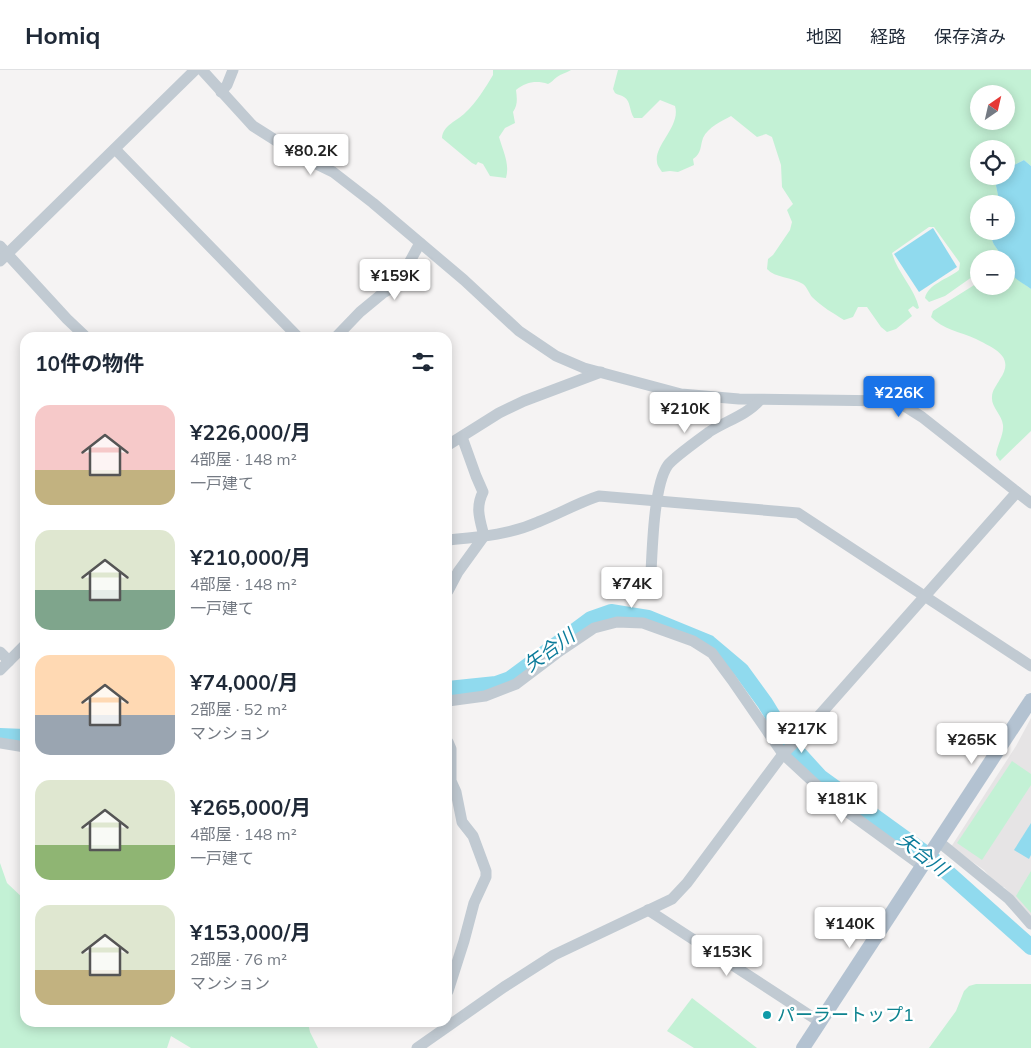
<!DOCTYPE html>
<html lang="ja">
<meta charset="utf-8">
<style>
:root{--surface:#fff;--page:#f2f2f3;--text:#1f2937;--muted:#747a83;--line:#e0e1e3;--accent:#1a73e8}
body{margin:0;font-family:Mulish,"Noto Sans JP",sans-serif;background:var(--page);color:var(--text);height:100vh;display:flex;flex-direction:column;font-size:19px;white-space:nowrap}
*{box-sizing:border-box;margin:0}
p{font-size:16px;color:var(--muted)}
.icon{flex:none;width:28px;height:28px;fill:none;stroke:currentColor;stroke-width:2;stroke-linecap:round;stroke-linejoin:round}
.map{position:relative;flex:1;overflow:hidden}
.details{position:absolute;left:20px;top:262px;width:432px;height:695px;display:flex;flex-direction:column;background:var(--surface);border-radius:15px;box-shadow:0 2px 12px #0003}
.details>*{flex:none}
.needle{width:32px;rotate:34deg}
.controls{position:absolute;left:970px;top:15px;display:grid;gap:10px}
.controls a{display:grid;place-items:center;width:45px;height:45px;border-radius:50%;background:var(--surface);box-shadow:0 2px 12px #0003;font-size:25px}
.price{position:absolute;translate:-50% -42px;padding:0 11px;border-radius:5px;background:#fff;color:#222;font-size:16px;line-height:32px;filter:drop-shadow(0 1px 2px #0008)}
.price::after{content:'';position:absolute;left:50%;top:30px;width:15px;height:11px;margin-left:-8px;background:inherit;clip-path:polygon(0 0,100% 0,50% 100%)}
.price.active{background:var(--accent);color:#fff}
ul{padding:0;list-style:none}
li{display:flex;align-items:center;gap:15px;height:125px;padding:0 15px}
li span{display:grid;place-items:center;flex:none;width:140px;height:100px;border-radius:15px;color:#555}
li>.icon{margin-inline-start:auto}
span .icon{width:60px;height:60px;fill:#fffc;stroke-width:1}
li b{font-size:21px}
h2{display:flex;justify-content:space-between;align-items:center;height:60px;padding:0 15px;font-size:21px}
header{display:flex;align-items:center;gap:30px;box-sizing:border-box;height:70px;padding:0 25px;background:var(--surface);border-bottom:1px solid var(--line)}
header strong{font-size:24px}
nav{display:flex;gap:28px;margin-inline-start:auto;font-size:18px}
.map>svg:first-child{display:block}
.education{fill:#e6e4e5}
.green{fill:#c3f1d5;fill-rule:evenodd}
.water{fill:#90daee}
.lines{fill:none;stroke-linecap:round;stroke-linejoin:round}
.river{stroke:#90daee;stroke-width:16}
.minor{stroke:#c1cad2;stroke-width:11}
.major{stroke:#b3c2d1;stroke-width:14}
.culture-dot{fill:#0f9aa8;stroke:#fff;stroke-width:2}
.labels{text-anchor:middle;stroke-width:5;stroke-linejoin:round;paint-order:stroke}
.culture-label{font-size:18px;fill:#0d838f;stroke:#fff;text-anchor:start}
.water-label{font-size:19px;font-style:italic;fill:#0c7c9b;stroke:#fff}
</style>
<header>
<strong>Homiq</strong>
<nav><a>地図</a><a>経路</a><a>保存済み</a></nav>
</header>
<div class="map">
<svg width="1031" height="978" viewBox="0 0 1031 978">
<rect width="100%" height="100%" fill="#f5f3f3"/>
<path class="education" d="M1031 648V846L1004 817H999L984 800 951 777 1016 676Z"/>
<g class="green">
<path d="M493 0H571C566 3 561 4 557 7 553 10 552 12 548 14 536 10 526 12 516 20 517 28 518 35 513 42L515 53 505 58 499 67C503 81 510 94 506 108L490 106 483 94 478 92 476 95 472 93 442 68C443 55 457 51 465 43 477 32 485 18 493 5Z"/>
<path d="M618 0H1031V96L1024 90 1006 99V79H979V106H998L996 116 1000 132 979 134V161H992C989 173 999 179 1004 189H979V202L945 226 929 232 925 228C928 214 948 209 959 200L960 193 934 157H929L892 183C897 202 915 219 919 238L917 239 913 236 908 240 912 246 896 259 887 262 881 257 867 237H858L853 247 844 250C833 243 822 237 812 227 809 223 807 217 803 214 792 207 775 208 767 199L768 189 773 185 790 160 792 152 787 140 793 134 782 117 781 95 772 67 766 64 757 67 731 46C722 51 708 57 703 68 700 76 702 83 693 89L694 95 678 102 670 101 662 102C660 99 657 95 657 92 654 75 681 56 675 36L660 30 642 48H634C629 41 631 31 624 27 621 25 618 25 615 23L613 19ZM979 24H1006V51H979Z"/>
<path d="M1006 198 1016 208 1031 219V361L1000 391 996 385C997 375 1004 365 1003 355 1002 345 991 337 992 327 992 320 997 315 1000 309 1016 286 993 278 976 269 961 262 942 259 931 247L933 241 979 212V216H1006Z"/>
<path d="M1012 691 1031 704V715L982 790 957 773Z"/>
<path d="M0 793 7 813 25 830V952L308 953 310 962 318 978H191L171 966 167 978H0Z"/>
<path d="M1031 801V843L1016 826Z"/>
<path d="M976 914H1031V978H929L956 941 964 921 969 916Z"/>
<path d="M692 928 757 978H694L667 961Z"/>
</g>
<g class="water">
<path d="M1024 90 1031 96V219C1019 210 1006 206 1006 189H1004C999 179 989 174 992 161H1006V134H1000L996 116 997 107 1006 106V99Z"/>
<path d="M933 158 957 197 919 222 894 184Z"/>
<path d="M1031 753V785L1029 789 1014 780Z"/>
</g>
<g class="lines">
<g class="river">
<path d="M448 619 496 614 510 609 591 549 611 542 648 548 709 573 741 600 765 633 790 674 820 707 929 786 1031 877"/>
<path d="M0 666 25 667"/>
</g>
<g class="minor">
<path d="M202 0 253 56 302 87 333 102 373 133 464 210 519 261 556 286 584 298 681 324 739 329 892 331 903 335 922 347 1031 433"/>
<path d="M221 22 227 15 233 0"/>
<path d="M115 79 299 268"/>
<path d="M0 176 67 249 87 268"/>
<path d="M0 191 195 0"/>
<path d="M335 268 360 242 383 223 397 215 420 173"/>
<path d="M448 375 499 343 524 331 601 302"/>
<path d="M448 470C479 467 509 465 538 452 559 444 577 433 599 426L798 443 1031 596"/>
<path d="M448 521 458 502 484 466C480 450 475 438 483 422L476 406 462 367"/>
<path d="M650 523C652 494 652 417 668 395 673 388 701 368 709 362 726 351 747 345 760 330"/>
<path d="M0 582 9 591"/>
<path d="M0 600 25 575"/>
<path d="M448 631 485 626 516 614 557 583 594 558 617 552 643 553 693 571 712 583 732 610 783 684 838 735 922 796"/>
<path d="M448 672 451 679V711L456 722 462 752 473 766 486 801V807L474 833 464 871 448 921"/>
<path d="M0 673 25 677"/>
<path d="M939 772 1009 829 1031 854"/>
<path d="M648 840 820 952"/>
<path d="M417 978 504 917 554 885 672 829 687 813 783 684 802 665 1017 422"/>
</g>
<path class="major" d="M803 978 1031 630"/>
</g>
<circle class="culture-dot" cx="767" cy="945" r="5"/>
<g class="labels">
<g class="culture-label">
<text x="777" y="951">パーラートップ1</text>
</g>
<g class="water-label">
<text transform="translate(549 580) rotate(-36)" y="7">矢合川</text>
<text transform="translate(923 784) rotate(38)" y="7">矢合川</text>
</g>
</g>
</svg>
<div class="controls">
<a><svg class="needle" viewBox="-14 -14 28 28"><path d="M0-13l5 13h-10z" fill="#e53935"/><path d="M0 13l5-13h-10z" fill="#747a83"/></svg></a>
<a><svg class="icon" aria-label="locate" viewBox="0 0 24 24"><circle cx="12" cy="12" r="6"/><path d="M12 2v4M12 18v4M2 12h4M18 12h4"/></svg></a>
<a>+</a>
<a>−</a>
</div>
<b class="price" style="left:311px;top:106px">¥80.2K</b>
<b class="price" style="left:395px;top:231px">¥159K</b>
<b class="price active" style="left:899px;top:348px">¥226K</b>
<b class="price" style="left:685px;top:364px">¥210K</b>
<b class="price" style="left:632px;top:539px">¥74K</b>
<b class="price" style="left:802px;top:684px">¥217K</b>
<b class="price" style="left:972px;top:695px">¥265K</b>
<b class="price" style="left:842px;top:754px">¥181K</b>
<b class="price" style="left:850px;top:879px">¥140K</b>
<b class="price" style="left:727px;top:907px">¥153K</b>
<section class="details">
<h2>10件の物件<svg class="icon" aria-label="filters" viewBox="0 0 24 24"><path d="M4 7h16M4 17h16"/><circle cx="9" cy="7" r="2"/><circle cx="15" cy="17" r="2"/></svg></h2>
<ul>
<li><span style="background:linear-gradient(#f6c9c9 65%,#c2b280 0)"><svg class="icon" aria-label="home" viewBox="0 0 24 24"><path d="M3 11l9-7 9 7M6 9v11h12V9"/></svg></span><div><b>¥226,000/月</b><p>4部屋 · 148 m²</p><p>一戸建て</p></div></li>
<li><span style="background:linear-gradient(#dfe7d0 60%,#7fa58c 0)"><svg class="icon" aria-label="home" viewBox="0 0 24 24"><path d="M3 11l9-7 9 7M6 9v11h12V9"/></svg></span><div><b>¥210,000/月</b><p>4部屋 · 148 m²</p><p>一戸建て</p></div></li>
<li><span style="background:linear-gradient(#ffd9b3 60%,#9aa5b1 0)"><svg class="icon" aria-label="home" viewBox="0 0 24 24"><path d="M3 11l9-7 9 7M6 9v11h12V9"/></svg></span><div><b>¥74,000/月</b><p>2部屋 · 52 m²</p><p>マンション</p></div></li>
<li><span style="background:linear-gradient(#dfe7d0 65%,#8fb573 0)"><svg class="icon" aria-label="home" viewBox="0 0 24 24"><path d="M3 11l9-7 9 7M6 9v11h12V9"/></svg></span><div><b>¥265,000/月</b><p>4部屋 · 148 m²</p><p>一戸建て</p></div></li>
<li><span style="background:linear-gradient(#dfe7d0 65%,#c2b280 0)"><svg class="icon" aria-label="home" viewBox="0 0 24 24"><path d="M3 11l9-7 9 7M6 9v11h12V9"/></svg></span><div><b>¥153,000/月</b><p>2部屋 · 76 m²</p><p>マンション</p></div></li>
</ul>
</section>
</div>
